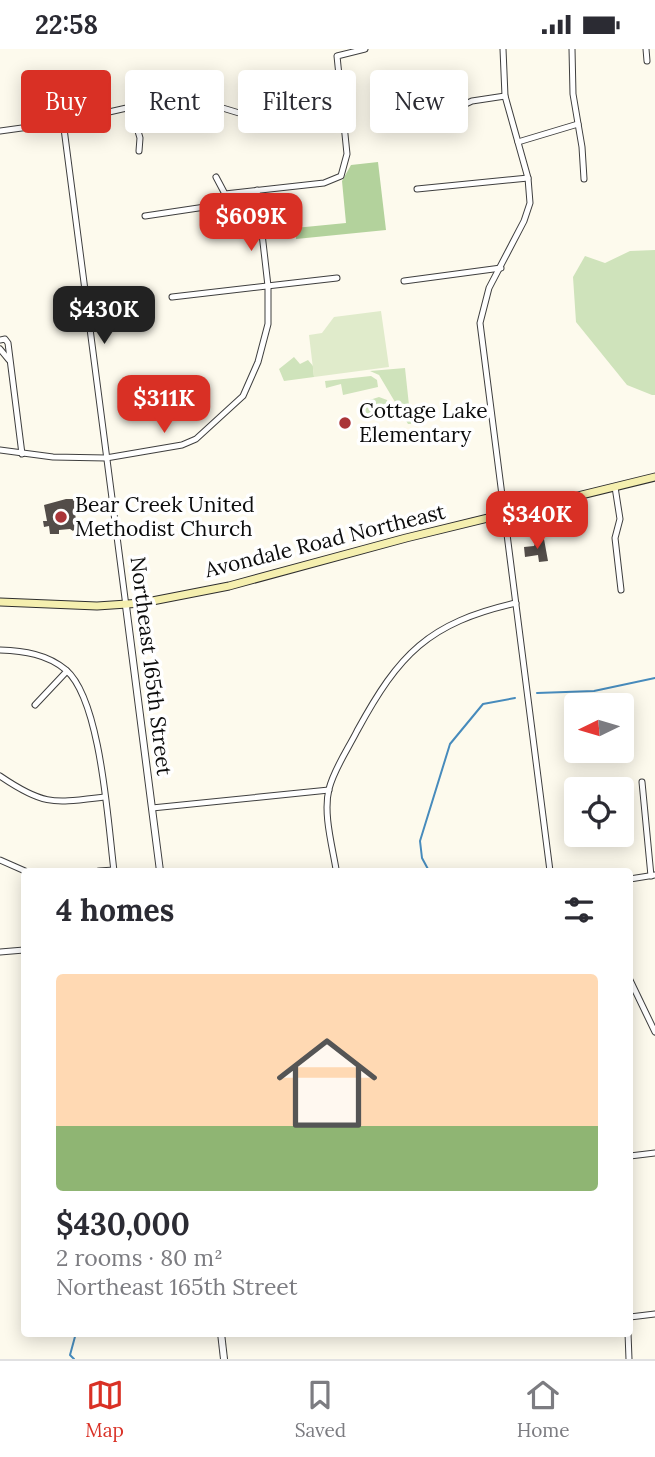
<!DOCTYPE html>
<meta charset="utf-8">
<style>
:root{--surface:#fff;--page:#f2f2f3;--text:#2b2b33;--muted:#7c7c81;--line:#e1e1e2;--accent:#d93025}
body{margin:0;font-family:Lora,serif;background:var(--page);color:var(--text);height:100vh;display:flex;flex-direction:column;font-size:26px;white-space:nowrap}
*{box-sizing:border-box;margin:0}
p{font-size:23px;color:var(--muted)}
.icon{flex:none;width:38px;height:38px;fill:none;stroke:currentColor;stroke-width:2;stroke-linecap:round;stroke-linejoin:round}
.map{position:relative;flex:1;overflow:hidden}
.details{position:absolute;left:21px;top:819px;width:612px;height:469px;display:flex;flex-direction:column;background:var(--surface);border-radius:7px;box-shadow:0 4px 18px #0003}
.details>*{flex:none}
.banner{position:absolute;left:21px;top:21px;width:614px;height:63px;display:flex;gap:14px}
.needle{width:46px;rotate:265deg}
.buttons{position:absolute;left:564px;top:644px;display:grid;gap:14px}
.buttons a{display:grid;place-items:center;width:70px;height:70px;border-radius:7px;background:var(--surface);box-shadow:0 4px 18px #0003;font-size:35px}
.price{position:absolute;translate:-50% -60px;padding:0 16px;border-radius:14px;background:var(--accent);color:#fff;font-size:23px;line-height:46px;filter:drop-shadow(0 2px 4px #0008)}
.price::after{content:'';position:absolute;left:50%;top:42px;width:21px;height:16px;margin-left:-10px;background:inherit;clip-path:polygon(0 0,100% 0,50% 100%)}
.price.active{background:#222;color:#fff}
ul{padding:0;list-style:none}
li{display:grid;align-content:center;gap:14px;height:371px;padding:0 35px}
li+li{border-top:2px solid var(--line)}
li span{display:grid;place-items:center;height:217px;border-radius:7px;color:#555}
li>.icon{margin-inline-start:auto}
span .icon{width:126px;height:126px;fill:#fffc;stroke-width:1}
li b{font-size:30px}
h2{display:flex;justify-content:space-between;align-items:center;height:84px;padding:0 35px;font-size:30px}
.pill{padding:0 24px;border-radius:7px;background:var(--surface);box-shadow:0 4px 18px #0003;font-size:24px;line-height:63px}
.pill.active{background:var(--accent);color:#fff}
.status{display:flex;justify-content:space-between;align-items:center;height:49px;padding:0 35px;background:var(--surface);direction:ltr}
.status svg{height:19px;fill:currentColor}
.dock{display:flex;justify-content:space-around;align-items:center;height:98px;border-top:2px solid var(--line);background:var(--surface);font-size:19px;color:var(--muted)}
.dock a{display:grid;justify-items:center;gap:4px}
.dock .active{color:var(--accent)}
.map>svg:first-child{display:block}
.green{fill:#cfe3bb}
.forest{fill:#b3d29c}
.pitch{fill:#e0ebcb}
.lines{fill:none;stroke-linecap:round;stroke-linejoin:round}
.stream{stroke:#478bbc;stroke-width:2}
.building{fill:#534d49}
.minor-casing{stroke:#3f3f3f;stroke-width:7}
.tertiary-casing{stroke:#3f3f3f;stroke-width:8}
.secondary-casing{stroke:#2e2e2e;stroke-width:9}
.minor{stroke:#fff;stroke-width:5}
.tertiary{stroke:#fff;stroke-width:6}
.secondary{stroke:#f5efaf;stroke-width:7}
.poi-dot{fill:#aa3538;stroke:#fff;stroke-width:2.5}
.labels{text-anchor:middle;stroke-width:7;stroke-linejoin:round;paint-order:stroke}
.poi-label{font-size:21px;fill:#0c0c0c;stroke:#fff;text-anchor:start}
.street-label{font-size:21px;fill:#0c0c0c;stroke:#fff}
</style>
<div class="status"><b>22:58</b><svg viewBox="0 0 49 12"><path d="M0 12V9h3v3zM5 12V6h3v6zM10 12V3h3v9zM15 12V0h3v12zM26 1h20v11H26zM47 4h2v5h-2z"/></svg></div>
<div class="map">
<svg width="655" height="1310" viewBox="0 0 655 1310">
<rect width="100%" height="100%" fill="#fdfaed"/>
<g class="green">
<path d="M655 201V346H652L627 336 576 273 573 228 585 207 605 214 630 202Z"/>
<path d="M294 308 300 315 308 311 313 317 314 328 284 332 279 320Z"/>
<path d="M405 319 411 375H408L379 326 370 322Z"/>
<path d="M371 327 377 331 378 338 343 346 341 335 326 339 325 332Z"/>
<path d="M379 348 387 351 390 363 370 369 360 366 358 360 360 354Z"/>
</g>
<path class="forest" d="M378 113 386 181 296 190 295 179 346 174 342 132 351 116Z"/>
<path class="pitch" d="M381 262 389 318 314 328 309 286 322 284 334 268Z"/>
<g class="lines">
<g class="stream">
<path d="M537 644 594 642 655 629"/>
<path d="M429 822 422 809 420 792 450 695 483 655 515 649"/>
<path d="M74 1310 70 1306 76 1284"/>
</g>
</g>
<g class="building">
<path d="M66 450H80L81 463 75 464 77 477 73 482 70 480 59 481V485H50L49 477 44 478 43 472H47L44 456Z"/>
<path d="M544 490 548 512 539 513 538 506 525 508 524 498 534 497 536 491Z"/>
</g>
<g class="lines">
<g class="minor-casing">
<g id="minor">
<path d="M503 0 505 47 528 129 530 154 524 172 489 239 480 274 550 822"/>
<path d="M572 0 573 45 582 98 584 130"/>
<path d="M646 0 647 12"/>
<path d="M59 41 126 557"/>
<path d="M131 58 140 89 139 102"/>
<path d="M408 69 444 65 472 52 505 47"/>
<path d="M0 82 65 73 131 58 165 46 198 47 216 57 249 67 343 60"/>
<path d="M518 93 578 75"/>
<path d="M216 128 225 145"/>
<path d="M417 140 528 129"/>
<path d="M145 167 205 158 225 145 324 134 341 127 347 105 337 7 365 0"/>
<path d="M404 232 501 219"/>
<path d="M172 248 337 229"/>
<path d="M0 291 5 290 8 294 22 405"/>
<path d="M0 300 9 311"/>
<path d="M0 401 53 408 106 409 182 396 196 390 243 347 258 313 268 275V237L257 141"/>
<path d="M615 438 620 470 615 489 621 541"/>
<path d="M0 601C24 602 47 605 66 621 101 651 108 775 114 822"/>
<path d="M35 656 67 622"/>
<path d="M0 727C44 757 53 754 104 748"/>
<path d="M642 733 651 827"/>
<path d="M152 759 329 741"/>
<path d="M0 811 25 822"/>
<path d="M336 820C332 796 323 764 329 740 334 720 348 700 357 682 399 605 428 574 516 554"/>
<path d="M99 822 114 821"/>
<path d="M630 830 655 826"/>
<path d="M0 903 24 901"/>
<path d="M630 931 655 983"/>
<path d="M630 1107 655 1104"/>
<path d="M630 1268 655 1265"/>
<path d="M628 1284 629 1310"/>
</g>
</g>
<g class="tertiary-casing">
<g id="tertiary">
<path d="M126 557 160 822"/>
<path d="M221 1284 224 1310"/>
</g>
</g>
<g class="secondary-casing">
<path id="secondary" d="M0 553 97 557 142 554 229 537 406 489 655 428"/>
</g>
<use href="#minor" class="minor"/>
<use href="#tertiary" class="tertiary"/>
<use href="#secondary" class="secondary"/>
</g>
<g class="poi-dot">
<circle cx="345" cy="374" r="7"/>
<circle cx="61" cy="468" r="7"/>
</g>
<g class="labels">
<g class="poi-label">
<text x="359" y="369">Cottage Lake<tspan x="359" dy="24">Elementary</tspan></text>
<text x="75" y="463">Bear Creek United<tspan x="75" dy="24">Methodist Church</tspan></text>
</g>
<g class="street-label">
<text transform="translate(325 492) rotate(-14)" y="7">Avondale Road Northeast</text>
<text transform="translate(151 617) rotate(83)" y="7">Northeast 165th Street</text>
</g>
</g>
</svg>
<div class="buttons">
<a><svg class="needle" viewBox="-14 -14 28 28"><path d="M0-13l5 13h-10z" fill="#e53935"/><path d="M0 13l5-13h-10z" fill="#7c7c81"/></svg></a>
<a><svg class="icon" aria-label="locate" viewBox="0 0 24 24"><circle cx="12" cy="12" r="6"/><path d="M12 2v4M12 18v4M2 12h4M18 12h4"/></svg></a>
</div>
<b class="price" style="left:251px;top:204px">$609K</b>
<b class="price active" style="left:104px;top:297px">$430K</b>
<b class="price" style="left:164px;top:386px">$311K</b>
<b class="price" style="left:537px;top:502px">$340K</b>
<div class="banner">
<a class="pill active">Buy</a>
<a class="pill">Rent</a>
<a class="pill">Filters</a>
<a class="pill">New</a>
</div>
<section class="details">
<h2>4 homes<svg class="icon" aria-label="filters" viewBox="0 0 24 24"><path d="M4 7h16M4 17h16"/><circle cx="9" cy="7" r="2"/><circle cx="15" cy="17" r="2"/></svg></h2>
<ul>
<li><span style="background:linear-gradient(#ffd9b3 70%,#8fb573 0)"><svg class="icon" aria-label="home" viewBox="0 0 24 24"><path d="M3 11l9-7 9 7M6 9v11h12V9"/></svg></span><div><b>$430,000</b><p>2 rooms · 80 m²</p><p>Northeast 165th Street</p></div></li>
</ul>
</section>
</div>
<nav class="dock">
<a class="active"><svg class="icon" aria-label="map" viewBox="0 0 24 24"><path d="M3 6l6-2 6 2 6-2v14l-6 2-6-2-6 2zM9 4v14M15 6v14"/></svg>Map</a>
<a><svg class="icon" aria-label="saved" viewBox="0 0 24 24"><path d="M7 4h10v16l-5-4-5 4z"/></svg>Saved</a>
<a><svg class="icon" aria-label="home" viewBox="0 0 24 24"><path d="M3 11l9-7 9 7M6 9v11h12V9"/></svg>Home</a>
</nav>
